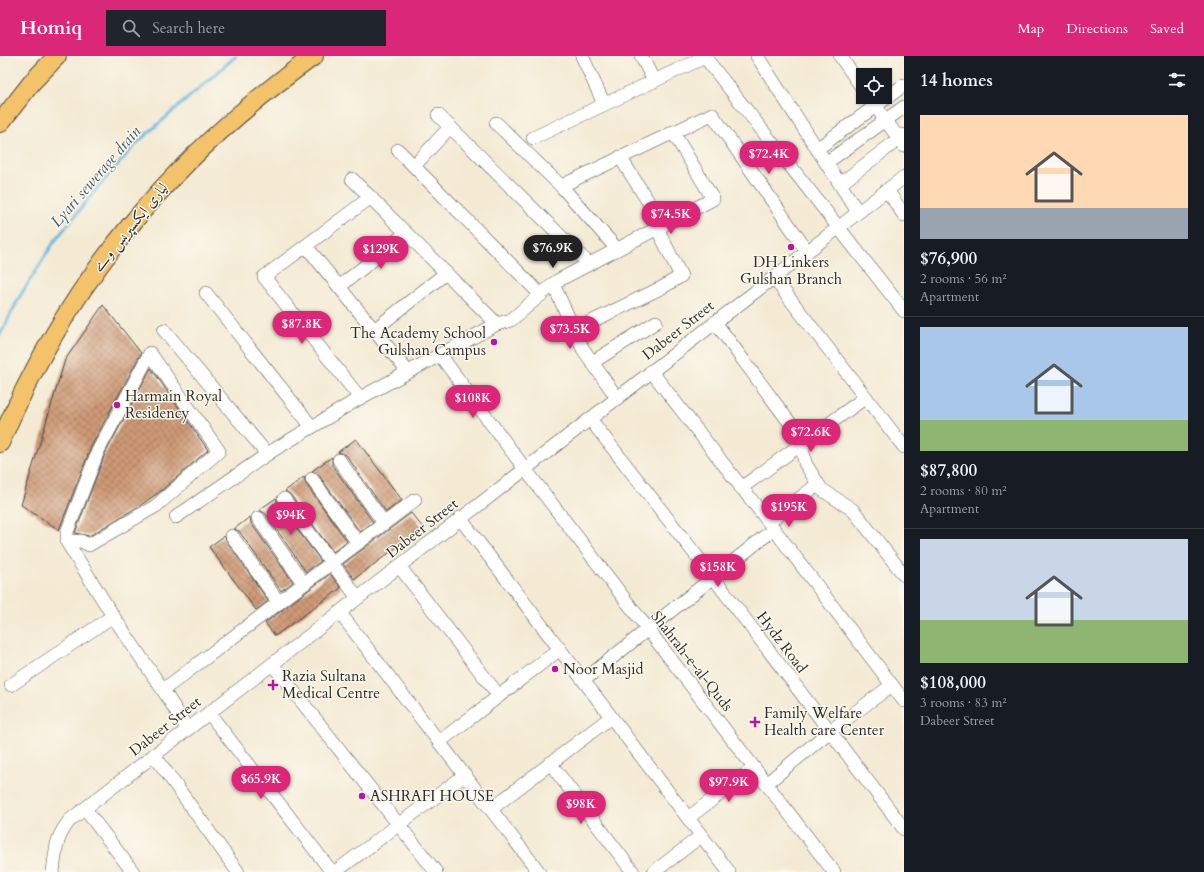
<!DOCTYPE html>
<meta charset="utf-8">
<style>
:root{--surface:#171b24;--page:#20242c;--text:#f1f3f6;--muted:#9ea1a6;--line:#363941;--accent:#db2777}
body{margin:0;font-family:Cardo,Amiri,serif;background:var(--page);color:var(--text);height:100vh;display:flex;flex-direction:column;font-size:15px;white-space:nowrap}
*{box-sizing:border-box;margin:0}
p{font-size:13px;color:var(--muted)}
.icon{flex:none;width:22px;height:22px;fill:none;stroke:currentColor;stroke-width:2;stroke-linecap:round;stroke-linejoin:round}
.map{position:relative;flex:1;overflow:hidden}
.details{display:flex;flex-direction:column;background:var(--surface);width:300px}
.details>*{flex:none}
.buttons{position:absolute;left:856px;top:12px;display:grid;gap:8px}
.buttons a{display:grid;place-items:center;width:36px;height:36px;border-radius:0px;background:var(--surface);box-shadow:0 1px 3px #0004;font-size:20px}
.price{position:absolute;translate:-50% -34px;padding:0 9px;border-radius:14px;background:var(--accent);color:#fff;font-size:13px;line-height:26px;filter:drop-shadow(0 1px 2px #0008)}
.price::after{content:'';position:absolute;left:50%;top:24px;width:12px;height:9px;margin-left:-6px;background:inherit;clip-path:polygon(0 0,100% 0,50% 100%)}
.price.selected{background:#222;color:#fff}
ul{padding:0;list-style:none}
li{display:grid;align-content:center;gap:8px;height:212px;padding:0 16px}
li+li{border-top:1px solid var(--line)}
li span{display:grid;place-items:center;height:124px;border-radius:0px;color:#555}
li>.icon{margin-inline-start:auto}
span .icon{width:72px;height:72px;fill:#fffc;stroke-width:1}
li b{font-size:17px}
h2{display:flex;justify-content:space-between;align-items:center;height:48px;padding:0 16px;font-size:17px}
header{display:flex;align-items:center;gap:24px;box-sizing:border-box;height:56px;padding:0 20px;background:var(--accent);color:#fff}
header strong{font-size:19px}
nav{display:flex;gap:22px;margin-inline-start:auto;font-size:14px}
.search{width:280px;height:36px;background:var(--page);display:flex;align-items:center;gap:10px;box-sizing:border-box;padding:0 14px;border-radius:0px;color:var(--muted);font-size:15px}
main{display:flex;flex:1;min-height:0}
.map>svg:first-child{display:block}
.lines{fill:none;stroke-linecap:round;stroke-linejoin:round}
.stream{stroke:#67b8e2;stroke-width:3}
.building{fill:url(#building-cross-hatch)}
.minor-casing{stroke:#494844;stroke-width:14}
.highway-casing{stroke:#494844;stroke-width:20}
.minor{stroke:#fff;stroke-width:13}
.highway{stroke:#f3c26a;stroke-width:18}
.poi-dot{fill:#b5179e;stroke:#fbf7ec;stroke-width:1.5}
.labels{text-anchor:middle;stroke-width:3;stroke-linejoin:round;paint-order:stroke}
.street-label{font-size:15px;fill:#2b2b2b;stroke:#fbf7ec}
.poi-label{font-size:15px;fill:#2b2b2b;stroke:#fbf7ec;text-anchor:start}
.water-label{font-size:16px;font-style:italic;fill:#405c6b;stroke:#fbf7ec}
</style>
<header>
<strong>Homiq</strong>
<div class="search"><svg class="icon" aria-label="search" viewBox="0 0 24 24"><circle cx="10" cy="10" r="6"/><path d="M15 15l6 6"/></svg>Search here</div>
<nav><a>Map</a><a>Directions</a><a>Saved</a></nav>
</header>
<main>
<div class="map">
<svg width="904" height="816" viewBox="0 0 904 816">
<defs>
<pattern id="building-cross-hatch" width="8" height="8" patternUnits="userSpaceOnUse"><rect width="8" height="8" fill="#cd9976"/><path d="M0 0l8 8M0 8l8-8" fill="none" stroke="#a77d61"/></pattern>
</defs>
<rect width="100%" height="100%" fill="#fbf7ec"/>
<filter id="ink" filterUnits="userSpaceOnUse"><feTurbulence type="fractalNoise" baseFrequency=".025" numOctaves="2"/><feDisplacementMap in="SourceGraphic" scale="8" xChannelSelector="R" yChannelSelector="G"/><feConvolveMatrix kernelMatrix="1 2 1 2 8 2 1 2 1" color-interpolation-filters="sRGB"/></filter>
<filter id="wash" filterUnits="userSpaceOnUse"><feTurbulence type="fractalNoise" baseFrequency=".012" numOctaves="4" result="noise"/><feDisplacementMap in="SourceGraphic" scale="16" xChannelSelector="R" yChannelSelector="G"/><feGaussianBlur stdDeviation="0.9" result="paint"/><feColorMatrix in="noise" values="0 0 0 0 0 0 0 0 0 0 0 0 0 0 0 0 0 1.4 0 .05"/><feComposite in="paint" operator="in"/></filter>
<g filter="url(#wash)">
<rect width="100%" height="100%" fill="#f4ead4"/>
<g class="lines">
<path class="stream" d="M0 279 20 240 54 186 98 131 139 85 236 0"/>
</g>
<g id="blocks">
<g class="building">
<path d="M103 249 141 297 91 391 59 474 21 449 65 304Z"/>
<path d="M151 312 208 394 161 435 141 449 89 480 75 477 105 398Z"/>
<path d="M356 383 402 444 386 456 346 399 338 396Z"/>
<path d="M332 401V409L373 466 360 476 318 418 312 415Z"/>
<path d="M304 421 306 428 347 485 333 496 290 438 285 435Z"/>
<path d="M276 442 278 448 321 505 306 516 265 457 259 454Z"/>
<path d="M411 457 423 472 354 523 343 508Z"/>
<path d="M250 461 251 467 293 526 281 535 239 475 234 473Z"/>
<path d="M224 480 268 545 256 554 209 491Z"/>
<path d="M330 518 341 532 275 580 265 567Z"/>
</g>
</g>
</g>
<g filter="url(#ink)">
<use href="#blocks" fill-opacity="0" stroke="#494844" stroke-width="1"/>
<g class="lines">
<g class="minor-casing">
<g id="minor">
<path d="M582 0 604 48"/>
<path d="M641 0 654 25"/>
<path d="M704 0 904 255"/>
<path d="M757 0 858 156"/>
<path d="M840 0 863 33"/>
<path d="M869 41 904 90"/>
<path d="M438 59 589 208"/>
<path d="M496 67 561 130 617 193"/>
<path d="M533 82 705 1"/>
<path d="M817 93 904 29"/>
<path d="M398 94 541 239"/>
<path d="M620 101 663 169"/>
<path d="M826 107 904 51"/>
<path d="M414 110 450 71"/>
<path d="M352 123 497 268 511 264 557 225 713 143 673 76"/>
<path d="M840 128 904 79"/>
<path d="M561 130 712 58 807 195"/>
<path d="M887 134 904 159"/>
<path d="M306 190 408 316"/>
<path d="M773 221 904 391"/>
<path d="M553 228 583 293 617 342"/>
<path d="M339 231 406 177"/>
<path d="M206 237 312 371"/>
<path d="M715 266 804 386 803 396 805 407 821 433 853 454 904 519"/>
<path d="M164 274 267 398"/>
<path d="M374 274 446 217"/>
<path d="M574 274 663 231 681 220 657 172"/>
<path d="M440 299 525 413 834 816"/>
<path d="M593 306 656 266"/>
<path d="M651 315 774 473 904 645"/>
<path d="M360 342 264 221 371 141"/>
<path d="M590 363 713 521 904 773"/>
<path d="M339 404 384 467"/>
<path d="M312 423 358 487"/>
<path d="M741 432 866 341"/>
<path d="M284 443 358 542"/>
<path d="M176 461 272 395 360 342 497 268"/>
<path d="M258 462 304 528"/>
<path d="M460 462 729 816"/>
<path d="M769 466 818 428"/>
<path d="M232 480 279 547"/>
<path d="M67 486 81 485 89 489 156 450 219 395 150 297 98 395 67 476V486L113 560 163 634 187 672"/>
<path d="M399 510 499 640"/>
<path d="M340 557 539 816"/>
<path d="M272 608 436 816"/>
<path d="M584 624 774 473"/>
<path d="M11 629 113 560"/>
<path d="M163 634 415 444"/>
<path d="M209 657 332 816"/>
<path d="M439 686 560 593"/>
<path d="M154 699 238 816"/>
<path d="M550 707 633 816"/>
<path d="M766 728 829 676 892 629"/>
<path d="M85 753 133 816"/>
<path d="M491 753 611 661"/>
<path d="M688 762 754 712"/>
<path d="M53 816C56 794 55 782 70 764L904 121"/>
<path d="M335 816 465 719"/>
<path d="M654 816 701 780"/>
</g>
</g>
<g class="highway-casing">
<g id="highway">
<path d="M0 67 33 25 57 0"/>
<path d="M0 387C68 225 172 101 314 0"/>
</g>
</g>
<use href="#minor" class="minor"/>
<use href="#highway" class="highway"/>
</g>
</g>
<g class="poi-dot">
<circle cx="791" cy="191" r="4"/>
<circle cx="494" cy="286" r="4"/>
<circle cx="117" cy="349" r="4"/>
<circle cx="555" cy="613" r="4"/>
<path d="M271 623h4v4h4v4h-4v4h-4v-4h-4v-4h4z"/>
<path d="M753 660h4v4h4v4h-4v4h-4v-4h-4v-4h4z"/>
<circle cx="362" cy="740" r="4"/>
</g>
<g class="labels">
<g class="street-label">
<text transform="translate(130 171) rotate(-51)" y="5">لیاری ایکسپریس وے</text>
<text transform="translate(678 274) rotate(-38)" y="5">Dabeer Street</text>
<text transform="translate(422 472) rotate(-38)" y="5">Dabeer Street</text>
<text transform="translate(782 586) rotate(53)" y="5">Hydz Road</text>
<text transform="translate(692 605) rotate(52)" y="5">Shahrah-e-al-Quds</text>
<text transform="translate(165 670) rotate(-38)" y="5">Dabeer Street</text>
</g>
<g class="poi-label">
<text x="791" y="211" text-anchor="middle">DH Linkers<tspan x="791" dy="17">Gulshan Branch</tspan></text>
<text x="486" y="282" text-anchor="end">The Academy School<tspan x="486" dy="17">Gulshan Campus</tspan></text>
<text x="125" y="345">Harmain Royal<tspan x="125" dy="17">Residency</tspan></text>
<text x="563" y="618">Noor Masjid</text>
<text x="282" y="625">Razia Sultana<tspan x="282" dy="17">Medical Centre</tspan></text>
<text x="764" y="662">Family Welfare<tspan x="764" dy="17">Health care Center</tspan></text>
<text x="370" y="745">ASHRAFI HOUSE</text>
</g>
<g class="water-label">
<text transform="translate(95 120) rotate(-49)" y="6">Lyari sewerage drain</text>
</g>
</g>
</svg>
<div class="buttons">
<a><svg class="icon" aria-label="locate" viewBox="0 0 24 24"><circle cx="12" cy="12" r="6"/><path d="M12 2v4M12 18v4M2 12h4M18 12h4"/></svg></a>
</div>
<b class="price" style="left:769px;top:119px">$72.4K</b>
<b class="price" style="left:671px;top:179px">$74.5K</b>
<b class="price selected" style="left:553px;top:213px">$76.9K</b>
<b class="price" style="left:381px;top:214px">$129K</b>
<b class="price" style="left:302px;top:289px">$87.8K</b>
<b class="price" style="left:570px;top:294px">$73.5K</b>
<b class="price" style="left:473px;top:363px">$108K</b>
<b class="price" style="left:811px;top:397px">$72.6K</b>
<b class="price" style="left:789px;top:472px">$195K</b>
<b class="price" style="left:291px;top:480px">$94K</b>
<b class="price" style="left:718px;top:532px">$158K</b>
<b class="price" style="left:261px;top:744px">$65.9K</b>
<b class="price" style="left:729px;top:747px">$97.9K</b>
<b class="price" style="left:581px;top:769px">$98K</b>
</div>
<section class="details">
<h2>14 homes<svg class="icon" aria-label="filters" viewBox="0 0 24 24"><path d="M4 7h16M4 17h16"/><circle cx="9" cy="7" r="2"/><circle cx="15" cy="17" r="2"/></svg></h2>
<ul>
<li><span style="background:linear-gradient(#ffd9b3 75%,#9aa5b1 0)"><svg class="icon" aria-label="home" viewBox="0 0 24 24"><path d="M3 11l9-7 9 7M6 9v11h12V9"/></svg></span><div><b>$76,900</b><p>2 rooms · 56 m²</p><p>Apartment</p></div></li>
<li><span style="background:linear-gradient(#a9c7e8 75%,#8fb573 0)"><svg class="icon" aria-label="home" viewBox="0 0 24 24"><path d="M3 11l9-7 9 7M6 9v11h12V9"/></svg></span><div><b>$87,800</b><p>2 rooms · 80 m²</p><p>Apartment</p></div></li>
<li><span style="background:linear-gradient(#c9d6e8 65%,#8fb573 0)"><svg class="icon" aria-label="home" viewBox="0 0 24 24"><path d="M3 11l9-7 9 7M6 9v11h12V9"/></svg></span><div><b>$108,000</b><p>3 rooms · 83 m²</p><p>Dabeer Street</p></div></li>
</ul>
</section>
</main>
